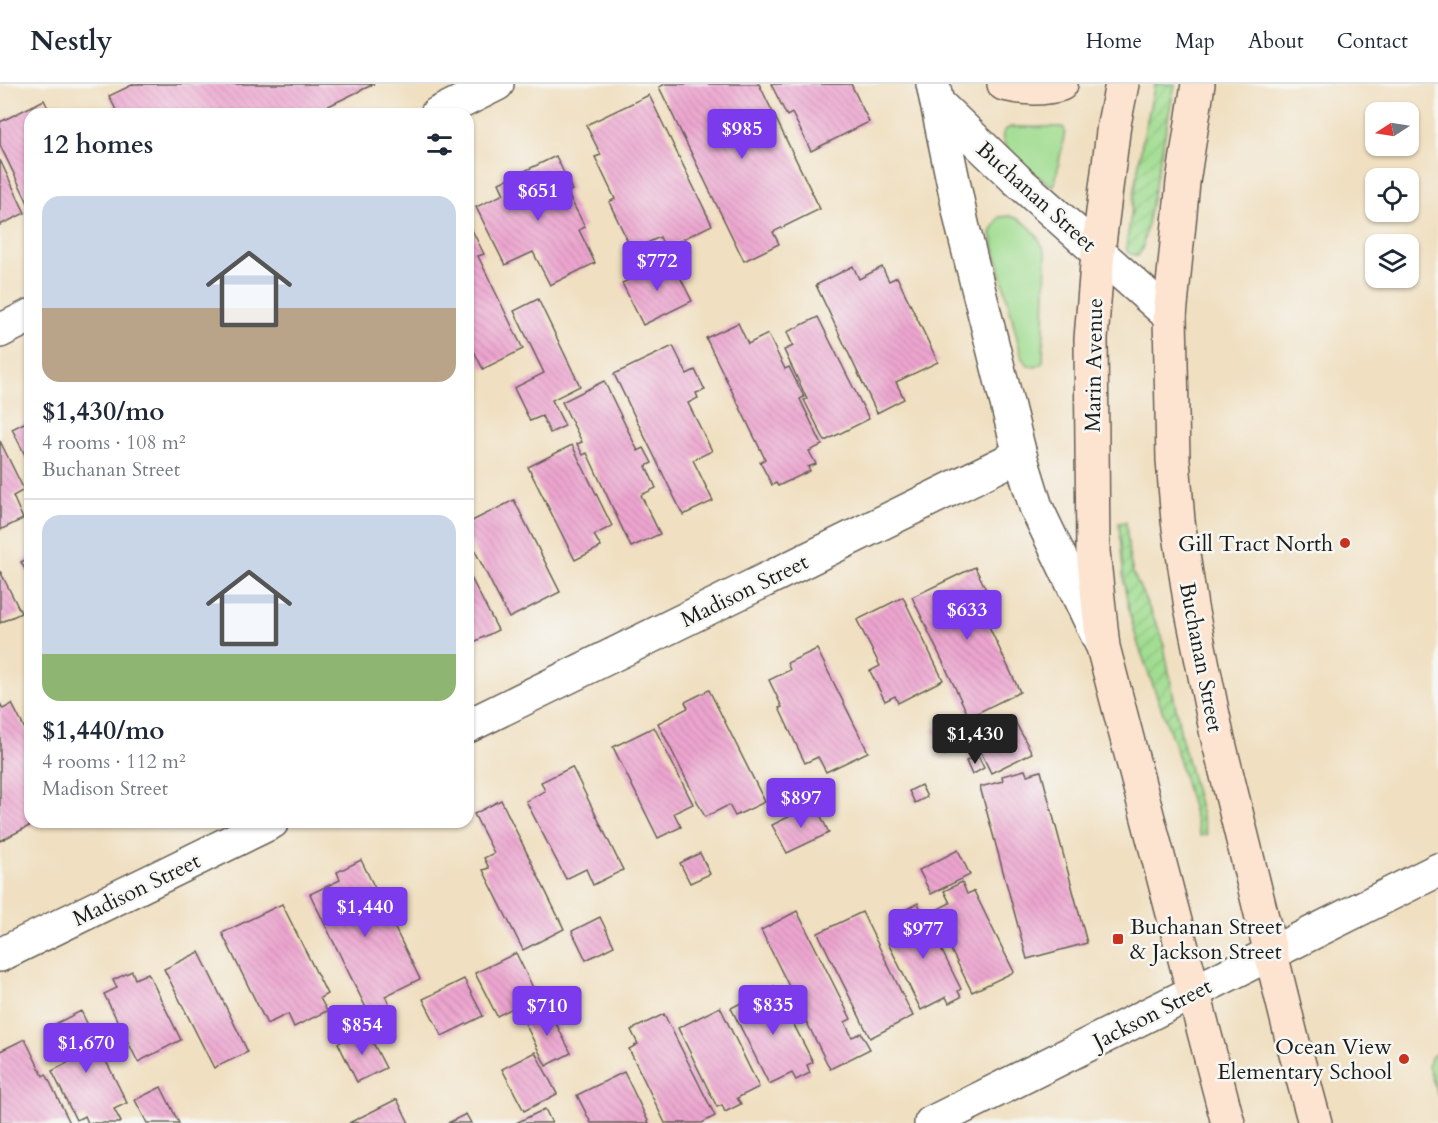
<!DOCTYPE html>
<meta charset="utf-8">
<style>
:root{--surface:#fff;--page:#f2f2f3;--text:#1f2937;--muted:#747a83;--line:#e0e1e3;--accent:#7c3aed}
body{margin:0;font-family:Cardo,serif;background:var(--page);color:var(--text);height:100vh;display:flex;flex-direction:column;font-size:22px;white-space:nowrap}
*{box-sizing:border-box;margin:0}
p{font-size:20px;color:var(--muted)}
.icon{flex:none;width:33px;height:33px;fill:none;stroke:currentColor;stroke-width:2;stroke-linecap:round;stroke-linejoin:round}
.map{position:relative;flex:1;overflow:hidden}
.side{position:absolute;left:24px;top:24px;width:450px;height:720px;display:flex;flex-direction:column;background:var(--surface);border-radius:18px;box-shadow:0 2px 4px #0004}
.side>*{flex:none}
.needle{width:39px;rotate:258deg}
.buttons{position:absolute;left:1365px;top:18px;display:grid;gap:12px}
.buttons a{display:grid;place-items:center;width:54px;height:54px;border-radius:12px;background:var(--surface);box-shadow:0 2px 4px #0004;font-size:30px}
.price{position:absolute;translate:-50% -51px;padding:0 14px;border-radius:6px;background:var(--accent);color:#fff;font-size:20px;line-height:39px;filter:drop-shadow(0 2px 3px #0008)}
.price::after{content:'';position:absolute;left:50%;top:36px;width:18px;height:14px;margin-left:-9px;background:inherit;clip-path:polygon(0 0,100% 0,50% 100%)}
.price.selected{background:#222;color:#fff}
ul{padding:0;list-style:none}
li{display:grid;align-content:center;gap:12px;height:318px;padding:0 18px}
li+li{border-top:2px solid var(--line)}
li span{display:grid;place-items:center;height:186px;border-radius:18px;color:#555}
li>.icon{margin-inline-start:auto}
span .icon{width:108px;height:108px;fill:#fffc;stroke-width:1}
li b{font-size:26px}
h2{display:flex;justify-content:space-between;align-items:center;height:72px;padding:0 18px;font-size:26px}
header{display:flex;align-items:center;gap:36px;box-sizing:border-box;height:84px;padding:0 30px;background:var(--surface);border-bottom:2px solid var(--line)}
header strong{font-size:28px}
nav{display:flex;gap:33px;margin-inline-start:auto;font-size:21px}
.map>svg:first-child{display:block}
.grass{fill:#a1dd91;stroke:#5e7c56;stroke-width:1.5}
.park{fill:url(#park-crowns);stroke:#5e7c56;stroke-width:1.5}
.garden{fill:url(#garden-furrows);stroke:#5e7c56;stroke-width:1.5}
.building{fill:url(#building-back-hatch)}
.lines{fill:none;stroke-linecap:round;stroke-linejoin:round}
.minor-casing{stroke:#666055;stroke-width:36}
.tertiary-casing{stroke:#666055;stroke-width:36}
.secondary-casing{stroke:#666055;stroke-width:36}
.minor{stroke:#fff;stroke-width:33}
.tertiary{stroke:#fff;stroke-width:33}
.secondary{stroke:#fde4d1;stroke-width:33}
.poi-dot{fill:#c8321e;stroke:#f6f6f2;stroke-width:2}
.labels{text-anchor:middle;stroke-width:5;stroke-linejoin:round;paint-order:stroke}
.street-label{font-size:22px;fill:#1c1c1c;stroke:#f6f6f2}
.poi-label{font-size:22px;fill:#1c1c1c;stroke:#f6f6f2;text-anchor:end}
</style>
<header>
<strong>Nestly</strong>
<nav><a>Home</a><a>Map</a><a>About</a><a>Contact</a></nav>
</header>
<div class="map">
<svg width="1438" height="1039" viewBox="0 0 1438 1039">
<defs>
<pattern id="park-crowns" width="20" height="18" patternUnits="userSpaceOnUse" patternTransform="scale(1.5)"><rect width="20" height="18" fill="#a1dd91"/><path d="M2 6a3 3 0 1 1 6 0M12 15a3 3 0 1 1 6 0" fill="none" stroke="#8abd7c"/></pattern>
<pattern id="garden-furrows" width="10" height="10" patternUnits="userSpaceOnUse" patternTransform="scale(1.5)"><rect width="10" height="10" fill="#a1dd91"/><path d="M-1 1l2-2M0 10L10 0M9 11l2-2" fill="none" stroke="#8abd7c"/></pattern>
<pattern id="building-back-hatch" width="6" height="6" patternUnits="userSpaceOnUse" patternTransform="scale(1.5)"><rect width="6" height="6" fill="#eca5cf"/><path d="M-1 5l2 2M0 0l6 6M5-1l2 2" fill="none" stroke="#ca8db1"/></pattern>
</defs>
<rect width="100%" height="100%" fill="#f6f6f2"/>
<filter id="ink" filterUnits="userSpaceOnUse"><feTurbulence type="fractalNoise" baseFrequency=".0167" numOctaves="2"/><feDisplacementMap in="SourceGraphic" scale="12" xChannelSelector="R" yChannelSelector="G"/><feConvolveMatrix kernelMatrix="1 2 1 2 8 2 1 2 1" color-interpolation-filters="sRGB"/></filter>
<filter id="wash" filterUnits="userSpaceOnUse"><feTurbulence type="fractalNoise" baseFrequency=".008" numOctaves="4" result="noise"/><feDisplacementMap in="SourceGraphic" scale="24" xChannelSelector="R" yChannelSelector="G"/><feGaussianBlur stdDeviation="1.35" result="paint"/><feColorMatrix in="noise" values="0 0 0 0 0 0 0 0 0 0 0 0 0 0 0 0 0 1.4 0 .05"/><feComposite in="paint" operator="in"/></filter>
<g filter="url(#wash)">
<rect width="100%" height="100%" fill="#f0dfc0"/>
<g class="grass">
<path d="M1011 43H1063L1065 47 1055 99 1053 102C1043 96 980 54 1011 43Z"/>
<path d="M1010 132C1030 137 1040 154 1046 171L1043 278C1035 287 1027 282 1022 274L991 149 999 133Z"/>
</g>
<path class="park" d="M1438 969V1012L1428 982 1432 972Z"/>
<g class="garden">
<path d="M1155 0H1175L1142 166 1138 172 1128 169 1126 164 1142 59Z"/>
<path d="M1126 438 1129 472 1133 489 1162 552 1182 656 1207 751 1200 752 1174 659 1138 560 1130 531 1124 499 1119 439Z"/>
</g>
<g id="blocks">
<g class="building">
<path d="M134 0H374L312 30H118L109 12Z"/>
<path d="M665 0H759L820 125 773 148 779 160 744 177 659 3Z"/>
<path d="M771 0H851L869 38 811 67 792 29 787 32Z"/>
<path d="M649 11 712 141 665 164 660 153 632 166 609 118 615 115 595 73 601 71 586 41Z"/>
<path d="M44 16 51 30H30V123L0 61V38Z"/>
<path d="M556 72 572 106 567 108 585 143 579 146 595 179 550 201 533 168 505 181 476 123 504 110 499 99Z"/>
<path d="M0 76 25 129 0 141Z"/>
<path d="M468 138 484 170 478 172 523 265 483 285 468 255Z"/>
<path d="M671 175 692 217 643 241 622 199Z"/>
<path d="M853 182 859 195 882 183 889 197 897 193 938 278 896 298 904 315 877 329 816 201Z"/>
<path d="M538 215 580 302 552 316 565 342 550 349 542 332 530 337 514 304 544 289 514 227Z"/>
<path d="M818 233 869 335 825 357 804 316 807 315 784 266 793 262 787 248Z"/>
<path d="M738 239 748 260 768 250 785 285 789 283 804 313 800 315 822 361 809 367 816 380 808 383 810 387 778 402 776 399 772 401 760 378 765 375 706 254Z"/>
<path d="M673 262 687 290 695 286 705 306 696 309 698 314 688 319 712 367 693 376 713 417 683 431 614 290Z"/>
<path d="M604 297 638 367 644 364 652 379 646 382 656 404 641 411 660 450 631 463 587 369 583 371 577 360 582 358 562 318Z"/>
<path d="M30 336V381L12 345Z"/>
<path d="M0 357 24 406 13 412 23 435 0 446Z"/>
<path d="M572 361 612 442 594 451 601 463 575 476 528 383Z"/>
<path d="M514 416 560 508 509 534 468 453V439Z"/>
<path d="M30 473V494L21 478Z"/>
<path d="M975 483 996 526 984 532 1020 608 969 633 912 513Z"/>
<path d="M0 487 21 529 0 539Z"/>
<path d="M468 488 498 546 468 561Z"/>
<path d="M903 513 943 596 898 619 895 612 885 617 870 587 880 582 857 536Z"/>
<path d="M817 565 868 668 826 688 818 673 805 679 779 624 782 623 769 596 790 586 787 579Z"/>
<path d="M709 606 765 718 735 732 729 721 705 733 658 639 688 624 685 618Z"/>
<path d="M0 619 3 625 12 620 30 655V670L26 672 30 679V738H37L0 757Z"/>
<path d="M1012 632 1032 669 991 689 973 652Z"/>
<path d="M960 633 972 658 945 671 933 646Z"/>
<path d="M654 643 693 720 674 729 681 743 658 754 613 663Z"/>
<path d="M978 671 984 684 972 691 966 677Z"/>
<path d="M572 683 623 786 593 801 586 785 566 795 526 717 545 707 541 698Z"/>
<path d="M1025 686 1027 691 1041 687 1087 859 1027 875 980 703 1003 697 1002 692Z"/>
<path d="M921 701 927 713 915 719 909 707Z"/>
<path d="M501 716 564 845 523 866 483 786 489 784 484 774 494 769 474 730Z"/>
<path d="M815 720 829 749 787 769 772 741Z"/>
<path d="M958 766 970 791 931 810 919 786Z"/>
<path d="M700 769 710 790 690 799 680 779Z"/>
<path d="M361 776 420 895 385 912 392 925 372 936 310 810 340 796 337 788Z"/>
<path d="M962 798 967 810 974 807 1014 888 972 908 932 828 950 819 944 807Z"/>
<path d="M918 819 961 905 958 907 961 913 949 919 946 913 921 926 888 859 904 852 893 832Z"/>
<path d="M282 820 327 910 320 914 327 927 294 943 288 930 267 940 222 849Z"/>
<path d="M797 827 851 935 845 938 852 953 861 949 870 965 830 985 761 846Z"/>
<path d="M862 828 913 932 870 954 818 849Z"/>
<path d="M600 833 614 862 586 876 572 847Z"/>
<path d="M199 868 248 968 214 984 164 885Z"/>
<path d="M516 869 537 912 497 932 475 889Z"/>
<path d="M132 887 135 895 148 889 181 956 138 978 104 910 117 904 113 896Z"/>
<path d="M464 895 483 932 442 952 423 915Z"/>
<path d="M774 902 813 978 807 981 810 989 796 996 792 989 769 1000 731 924Z"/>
<path d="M720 923 759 1003 737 1014 741 1020 725 1028 722 1021 717 1023 678 944Z"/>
<path d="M548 924 571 969 546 982 524 937Z"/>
<path d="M81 927 127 1019 114 1025 121 1038 119 1039H88L85 1032 76 1036 52 987 69 978 51 942Z"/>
<path d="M664 930 715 1032 702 1039H665L629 965 638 960 631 946Z"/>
<path d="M366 945 386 984 357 998 338 959Z"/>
<path d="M25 955 43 992 46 990 70 1039H0V967Z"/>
<path d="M535 968 557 1010 524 1027 502 985Z"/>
<path d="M624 988 649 1039H591L577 1011Z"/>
<path d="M161 1003 179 1039H147L135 1016Z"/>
<path d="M397 1015 409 1039H349Z"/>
<path d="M545 1025 552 1039H516Z"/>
<path d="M466 1030 471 1039H448Z"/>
</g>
</g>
</g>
<g filter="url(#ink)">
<use href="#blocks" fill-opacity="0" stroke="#666055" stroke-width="1.5"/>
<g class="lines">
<g class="minor-casing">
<g id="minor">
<path d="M437 30 497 0"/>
<path d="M0 247 30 232"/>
<path d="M468 642 1020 371"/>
<path d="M0 871 272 738"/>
</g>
</g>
<g class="tertiary-casing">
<g id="tertiary">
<path d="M933 0 962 140 1020 371 1036 423 1101 559"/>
<path d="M937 19 1016 95 1170 232"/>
<path d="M931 1039 1438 786"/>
</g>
</g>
<g class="secondary-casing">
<g id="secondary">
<path d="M1004 0C1024 5 1042 6 1061 0"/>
<path d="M1122 0 1114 40 1098 168 1091 255 1093 467 1103 563 1228 1039"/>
<path d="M1198 0 1183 98 1170 232 1173 376 1178 437 1191 523 1217 651 1291 951 1315 1039"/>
</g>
</g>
<use href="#minor" class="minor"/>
<use href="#tertiary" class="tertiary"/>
<use href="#secondary" class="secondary"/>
</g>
</g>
<g class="poi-dot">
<circle cx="1345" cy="459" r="6"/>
<rect x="1112" y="849" width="12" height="12" rx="3"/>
<circle cx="1404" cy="975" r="6"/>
</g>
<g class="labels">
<g class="street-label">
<text transform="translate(1037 112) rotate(42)" y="8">Buchanan Street</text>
<text transform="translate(1093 281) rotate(-89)" y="8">Marin Avenue</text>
<text transform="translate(744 506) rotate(-26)" y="8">Madison Street</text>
<text transform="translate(1202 573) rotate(79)" y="8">Buchanan Street</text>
<text transform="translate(136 805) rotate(-26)" y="8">Madison Street</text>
<text transform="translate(1152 929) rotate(-27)" y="8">Jackson Street</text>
</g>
<g class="poi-label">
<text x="1333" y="467">Gill Tract North</text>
<text x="1130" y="850" text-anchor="start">Buchanan Street<tspan x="1130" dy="25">&amp; Jackson Street</tspan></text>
<text x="1392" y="970">Ocean View<tspan x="1392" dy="25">Elementary School</tspan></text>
</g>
</g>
</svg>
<div class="buttons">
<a><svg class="needle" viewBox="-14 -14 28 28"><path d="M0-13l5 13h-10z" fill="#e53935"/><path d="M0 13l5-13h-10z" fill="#747a83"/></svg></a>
<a><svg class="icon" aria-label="locate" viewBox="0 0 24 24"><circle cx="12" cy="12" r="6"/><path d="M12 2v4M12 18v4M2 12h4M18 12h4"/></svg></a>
<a><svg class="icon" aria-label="layers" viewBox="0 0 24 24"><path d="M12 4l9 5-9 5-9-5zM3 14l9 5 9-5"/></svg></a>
</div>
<b class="price" style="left:742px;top:76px">$985</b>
<b class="price" style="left:538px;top:138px">$651</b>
<b class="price" style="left:657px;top:208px">$772</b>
<b class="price" style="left:967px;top:557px">$633</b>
<b class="price selected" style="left:975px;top:681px">$1,430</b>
<b class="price" style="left:801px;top:745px">$897</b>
<b class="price" style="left:365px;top:854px">$1,440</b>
<b class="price" style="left:923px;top:876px">$977</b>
<b class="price" style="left:773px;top:952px">$835</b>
<b class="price" style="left:547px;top:953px">$710</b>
<b class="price" style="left:362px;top:972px">$854</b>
<b class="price" style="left:86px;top:990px">$1,670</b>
<section class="side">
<h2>12 homes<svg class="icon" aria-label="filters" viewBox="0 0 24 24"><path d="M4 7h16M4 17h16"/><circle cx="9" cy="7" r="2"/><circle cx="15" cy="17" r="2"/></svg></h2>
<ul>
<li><span style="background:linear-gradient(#c9d6e8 60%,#b9a48a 0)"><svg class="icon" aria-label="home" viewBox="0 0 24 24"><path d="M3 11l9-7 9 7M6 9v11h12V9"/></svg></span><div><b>$1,430/mo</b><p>4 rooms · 108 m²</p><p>Buchanan Street</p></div></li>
<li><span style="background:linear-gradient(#c9d6e8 75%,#8fb573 0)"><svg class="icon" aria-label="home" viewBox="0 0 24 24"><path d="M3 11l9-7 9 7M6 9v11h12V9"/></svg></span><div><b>$1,440/mo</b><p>4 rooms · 112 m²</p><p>Madison Street</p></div></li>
</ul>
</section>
</div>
